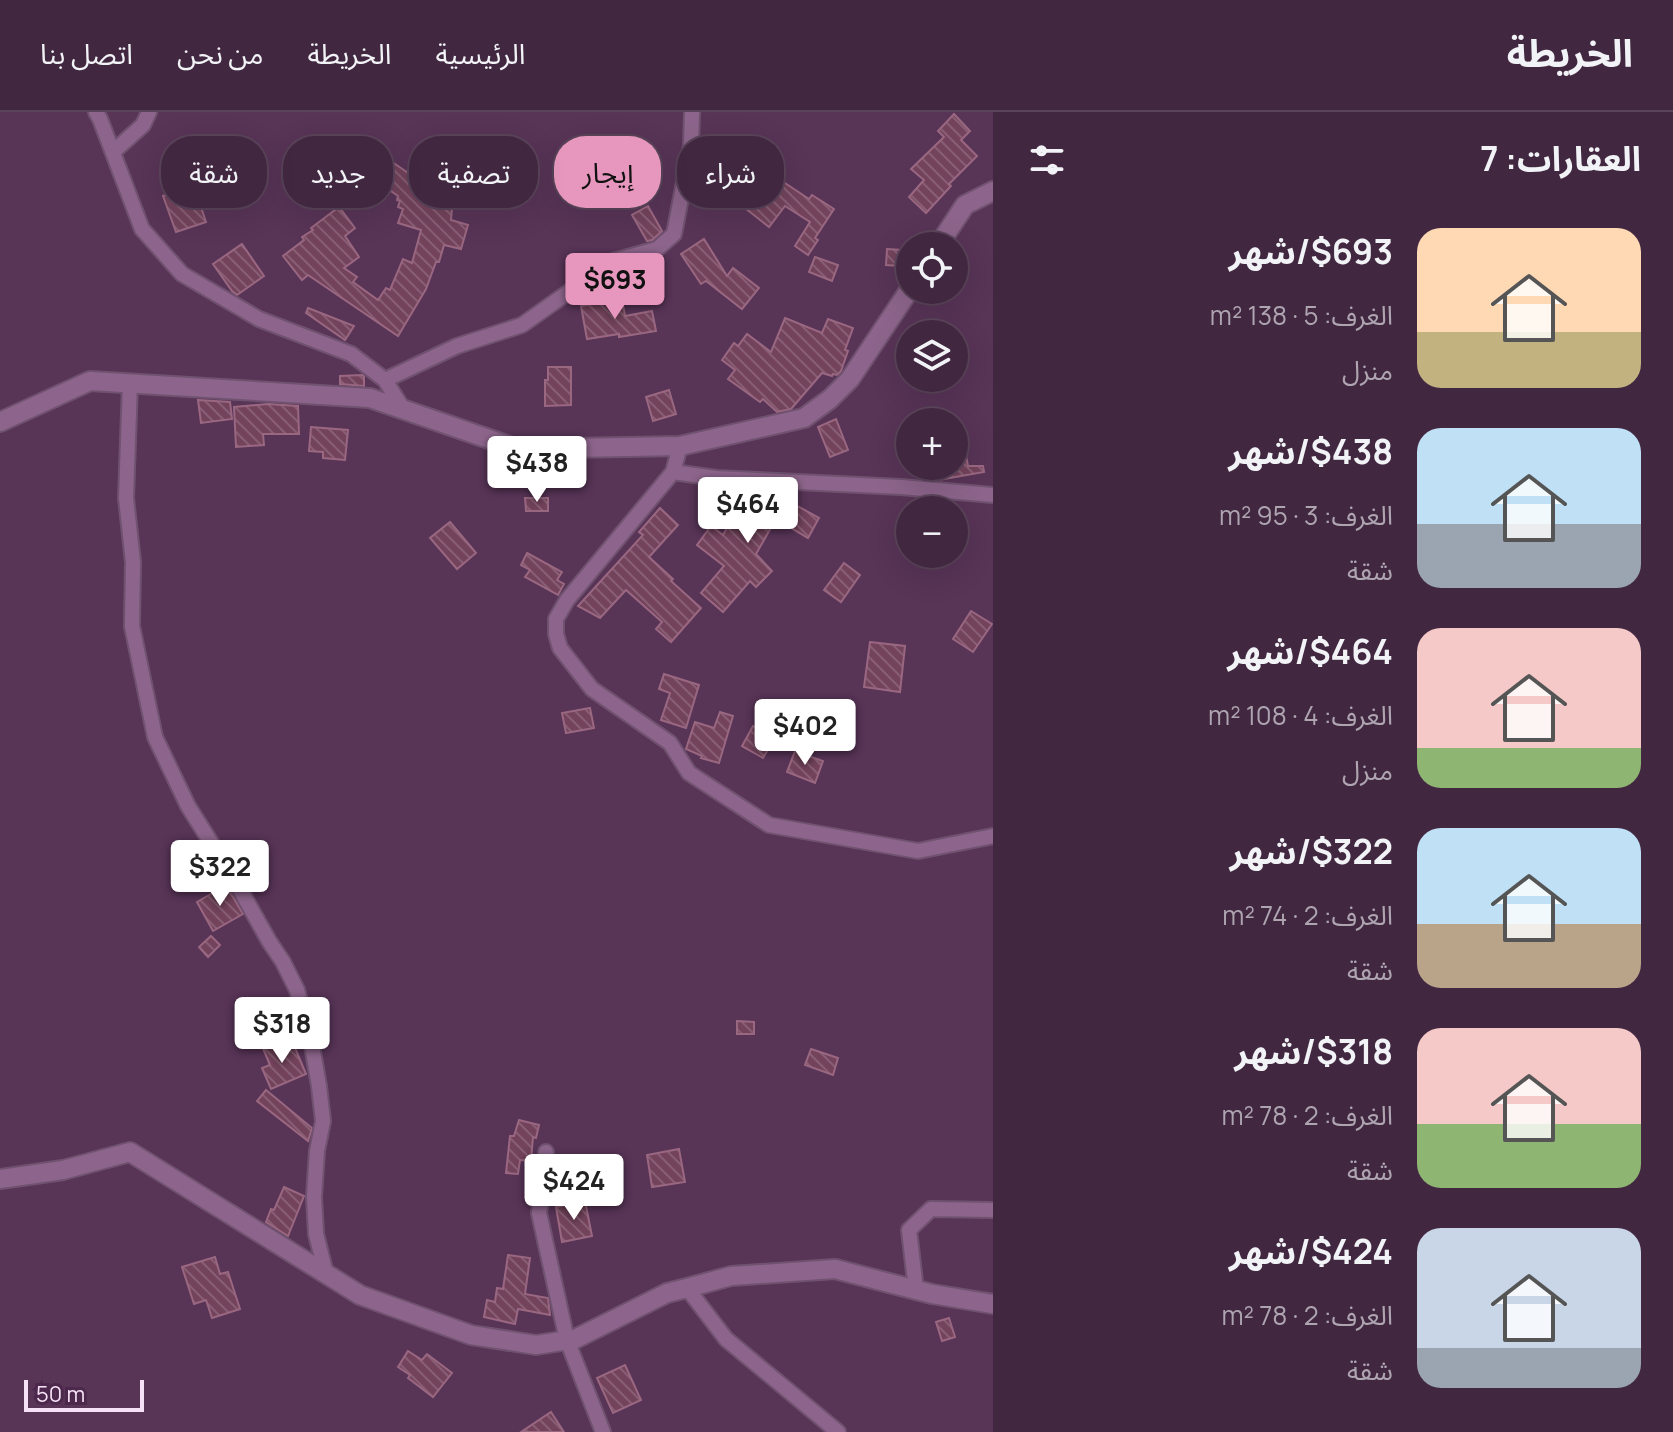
<!DOCTYPE html>
<html lang="ar">
<meta charset="utf-8">
<style>
:root{--surface:#422741;--page:#492f48;--text:#f1f3f6;--muted:#aea5b1;--line:#5a445a;--accent:#e797bd}
body{margin:0;font-family:Manrope,"Noto Sans Arabic",sans-serif;background:var(--page);color:var(--text);direction:rtl;height:100vh;display:flex;flex-direction:column;font-size:30px;white-space:nowrap}
*{box-sizing:border-box;margin:0}
p{font-size:26px;color:var(--muted)}
.icon{flex:none;width:44px;height:44px;fill:none;stroke:currentColor;stroke-width:2;stroke-linecap:round;stroke-linejoin:round}
.map{position:relative;flex:1;overflow:hidden;direction:ltr}
.side{display:flex;flex-direction:column;background:var(--surface);width:680px}
.side>*{flex:none}
.hud{position:absolute;left:24px;top:24px;width:760px;height:72px;direction:rtl;display:flex;gap:16px}
.controls{position:absolute;left:896px;top:120px;display:grid;gap:16px}
.controls a{display:grid;place-items:center;width:72px;height:72px;border-radius:50%;background:var(--surface);box-shadow:0 8px 32px #0002,0 0 0 2px var(--line);font-size:40px}
.scale{position:absolute;left:24px;bottom:20px;width:120px;box-sizing:border-box;padding-left:8px;border:4px solid #f7e1f6;border-top:0;font-size:22px;line-height:28px;white-space:nowrap;color:#f7e1f6;-webkit-text-stroke:6px #4c294c;paint-order:stroke}
.price{position:absolute;translate:-50% -68px;padding:0 18px;border-radius:8px;background:#fff;color:#222;font-size:26px;line-height:52px;filter:drop-shadow(0 2px 4px #0008)}
.price::after{content:'';position:absolute;left:50%;top:48px;width:24px;height:18px;margin-left:-12px;background:inherit;clip-path:polygon(0 0,100% 0,50% 100%)}
.price.on{background:var(--accent);color:#111}
ul{padding:0;list-style:none}
li{display:flex;align-items:center;gap:24px;height:200px;padding:0 32px}
li span{display:grid;place-items:center;flex:none;width:224px;height:160px;border-radius:24px;color:#555}
li>.icon{margin-inline-start:auto}
span .icon{width:96px;height:96px;fill:#fffc;stroke-width:1}
li b{font-size:34px}
h2{display:flex;justify-content:space-between;align-items:center;height:96px;padding:0 32px;font-size:34px}
.pill{padding:0 28px;border-radius:32px;background:var(--surface);box-shadow:0 8px 32px #0002,0 0 0 2px var(--line);font-size:28px;line-height:72px}
.pill.on{background:var(--accent);color:#111}
header{display:flex;align-items:center;gap:48px;box-sizing:border-box;height:112px;padding:0 40px;background:var(--surface);border-bottom:2px solid var(--line)}
header strong{font-size:38px}
nav{display:flex;gap:44px;margin-inline-start:auto;font-size:28px}
main{display:flex;flex:1;min-height:0}
.map>svg:first-child{display:block}
.building{fill:url(#building-back-hatch);stroke:#9a6781;stroke-width:2}
.lines{fill:none;stroke-linecap:round;stroke-linejoin:round}
.minor-casing{stroke:#705270;stroke-width:18}
.tertiary-casing{stroke:#705270;stroke-width:22}
.minor{stroke:#8d658c;stroke-width:14}
.tertiary{stroke:#8d658c;stroke-width:18}
</style>
<header>
<strong>الخريطة</strong>
<nav><a>الرئيسية</a><a>الخريطة</a><a>من نحن</a><a>اتصل بنا</a></nav>
</header>
<main>
<section class="side">
<h2>العقارات: 7<svg class="icon" aria-label="filters" viewBox="0 0 24 24"><path d="M4 7h16M4 17h16"/><circle cx="9" cy="7" r="2"/><circle cx="15" cy="17" r="2"/></svg></h2>
<ul>
<li><span style="background:linear-gradient(#ffd9b3 65%,#c2b280 0)"><svg class="icon" aria-label="home" viewBox="0 0 24 24"><path d="M3 11l9-7 9 7M6 9v11h12V9"/></svg></span><div><b>$693/شهر</b><p>الغرف: 5 · 138 m²</p><p>منزل</p></div></li>
<li><span style="background:linear-gradient(#bfe0f5 60%,#9aa5b1 0)"><svg class="icon" aria-label="home" viewBox="0 0 24 24"><path d="M3 11l9-7 9 7M6 9v11h12V9"/></svg></span><div><b>$438/شهر</b><p>الغرف: 3 · 95 m²</p><p>شقة</p></div></li>
<li><span style="background:linear-gradient(#f6c9c9 75%,#8fb573 0)"><svg class="icon" aria-label="home" viewBox="0 0 24 24"><path d="M3 11l9-7 9 7M6 9v11h12V9"/></svg></span><div><b>$464/شهر</b><p>الغرف: 4 · 108 m²</p><p>منزل</p></div></li>
<li><span style="background:linear-gradient(#bfe0f5 60%,#b9a48a 0)"><svg class="icon" aria-label="home" viewBox="0 0 24 24"><path d="M3 11l9-7 9 7M6 9v11h12V9"/></svg></span><div><b>$322/شهر</b><p>الغرف: 2 · 74 m²</p><p>شقة</p></div></li>
<li><span style="background:linear-gradient(#f6c9c9 60%,#8fb573 0)"><svg class="icon" aria-label="home" viewBox="0 0 24 24"><path d="M3 11l9-7 9 7M6 9v11h12V9"/></svg></span><div><b>$318/شهر</b><p>الغرف: 2 · 78 m²</p><p>شقة</p></div></li>
<li><span style="background:linear-gradient(#c9d6e8 75%,#9aa5b1 0)"><svg class="icon" aria-label="home" viewBox="0 0 24 24"><path d="M3 11l9-7 9 7M6 9v11h12V9"/></svg></span><div><b>$424/شهر</b><p>الغرف: 2 · 78 m²</p><p>شقة</p></div></li>
</ul>
</section>
<div class="map">
<svg width="993" height="1320" viewBox="0 0 993 1320">
<defs>
<pattern id="building-back-hatch" width="6" height="6" patternUnits="userSpaceOnUse" patternTransform="scale(2)"><rect width="6" height="6" fill="#73435c"/><path d="M-1 5l2 2M0 0l6 6M5-1l2 2" fill="none" stroke="#885e74"/></pattern>
</defs>
<rect width="100%" height="100%" fill="#583457"/>
<g class="building">
<path d="M954 2 970 19 961 28 977 44 949 72 951 74 926 101 909 85 924 68 911 57 944 25 938 19Z"/>
<path d="M753 42 771 54 767 59 809 87 812 83 834 97 815 126 818 128 808 143 795 134 810 110 785 94 769 115 745 96 759 78 739 65Z"/>
<path d="M385 45 414 65 433 69 430 81 453 83 451 108 468 113 461 137 444 133 439 150H436L426 177 398 224 308 163 302 168 283 144 304 128 302 125 313 118 311 116 339 95 355 116 345 124 359 145 344 156 357 165 353 170 378 188 386 176 390 178 403 147 412 151 421 118 398 111 403 97 398 95 400 89 397 88 398 84 379 71 380 72 371 83 361 74 369 63 372 65Z"/>
<path d="M194 74 206 110 176 120 163 84Z"/>
<path d="M648 94 662 119 652 128 647 129 632 103Z"/>
<path d="M704 127 727 164 733 156 759 176 742 197 706 169 701 172 681 142Z"/>
<path d="M242 132 264 164 237 183 232 179 213 152Z"/>
<path d="M887 137 902 138 901 154 886 153Z"/>
<path d="M815 145 838 153 832 169 809 160Z"/>
<path d="M622 187 625 204 652 199 656 219 619 225V222L587 227 581 194Z"/>
<path d="M308 196 354 214 345 228 306 201Z"/>
<path d="M785 206 822 221 828 207 853 216 845 238 848 239 841 259 837 263 833 262 832 264 822 261 791 297 777 300 763 287 760 290 728 267 735 258 722 248 734 231 738 234 747 222 771 240Z"/>
<path d="M548 255H571V293L545 294V268H548Z"/>
<path d="M362 263 364 264V274L340 272V264Z"/>
<path d="M669 278 676 302 653 309 646 285Z"/>
<path d="M198 288 230 290 232 307 201 311Z"/>
<path d="M268 292 298 294 299 322H263L264 333 236 335 234 295Z"/>
<path d="M836 307 848 338 830 345 818 315Z"/>
<path d="M960 314 968 354H983L984 360 938 368 935 354H954V315Z"/>
<path d="M311 315 348 318 345 348 323 346V340L309 339Z"/>
<path d="M748 380 768 391 774 381 819 406 808 426 776 407 756 442 772 459 756 475 750 469 723 500 701 481 724 454 697 433 711 414 723 423Z"/>
<path d="M525 386H548V399H526Z"/>
<path d="M660 396 678 413 649 445 673 467 671 469 701 496 671 530 656 517 662 510 626 478 600 506 578 494 643 423 639 420Z"/>
<path d="M450 410 476 441 457 457 430 426Z"/>
<path d="M527 441 562 460 557 468 564 472 558 483 525 465 530 458 521 453Z"/>
<path d="M844 451 860 463 841 490 824 478Z"/>
<path d="M971 499 992 512 973 540 953 527Z"/>
<path d="M870 530 905 534 900 580 864 575Z"/>
<path d="M664 562 699 573 686 616 661 608 670 581 659 577Z"/>
<path d="M590 596 594 616 566 621 562 601Z"/>
<path d="M720 600 733 604 719 651 701 646 702 644 686 637 695 610 714 616Z"/>
<path d="M753 614 775 626 763 646 742 634Z"/>
<path d="M795 639 823 649 815 671 787 660Z"/>
<path d="M226 773 243 802 213 819 197 790Z"/>
<path d="M211 824 220 833 208 845 199 835Z"/>
<path d="M737 909 754 910V922H737Z"/>
<path d="M275 929 279 937 293 931 306 962 271 977 262 956 270 953 262 934Z"/>
<path d="M811 937 838 946 833 963 805 953Z"/>
<path d="M266 978 312 1016 308 1029 257 989Z"/>
<path d="M519 1008 539 1013 536 1026 533 1025 531 1049 520 1048 518 1062 506 1061 510 1024H514Z"/>
<path d="M679 1037 685 1070 652 1075 647 1043Z"/>
<path d="M284 1075 304 1084 288 1124 266 1110 271 1097 274 1098Z"/>
<path d="M585 1089 592 1124 562 1130 556 1095Z"/>
<path d="M508 1143 530 1146 525 1182 548 1186 550 1203 518 1197 515 1212 484 1205 487 1188 495 1190 497 1176 503 1177Z"/>
<path d="M215 1145 220 1162 228 1160 240 1197 212 1206 206 1188 194 1192 182 1155Z"/>
<path d="M949 1206 955 1225 942 1229 936 1210Z"/>
<path d="M408 1239 422 1248 427 1242 452 1261 433 1285 408 1266 410 1263 398 1255Z"/>
<path d="M625 1253 641 1288 613 1301 597 1266Z"/>
<path d="M551 1300 564 1320H521Z"/>
</g>
<g class="lines">
<g class="minor-casing">
<g id="minor">
<path d="M96 0 100 7 142 117 182 162 259 207 351 242 385 268 403 297"/>
<path d="M113 40 143 13 149 0"/>
<path d="M385 268 457 234 522 213 570 179 588 162 610 150 657 137 674 122 691 34 692 0"/>
<path d="M130 271 126 386 133 450 132 514 155 625 188 694 237 772 269 829 283 850 297 878 312 934 319 974 323 1009 317 1039 314 1085 316 1122 326 1162"/>
<path d="M680 334 673 360 567 488 556 507V522L560 536 592 577 670 631 689 661 769 713 918 739 993 724"/>
<path d="M673 360 716 366 901 375 993 383"/>
<path d="M546 1040 545 1067 539 1101 567 1228 603 1320"/>
<path d="M687 1176 726 1227 838 1320"/>
<path d="M916 1178 909 1118 931 1097 993 1098"/>
</g>
</g>
<g class="tertiary-casing">
<g id="tertiary">
<path d="M938 134 965 93 993 79"/>
<path d="M0 310 90 269 370 286 518 337 680 334 804 306 830 287 850 267 910 177"/>
<path d="M0 1067 63 1058 130 1040 360 1183 471 1223 536 1233 575 1227 667 1181 687 1176 731 1164 835 1157 932 1182 993 1192"/>
</g>
</g>
<use href="#minor" class="minor"/>
<use href="#tertiary" class="tertiary"/>
</g>
</svg>
<div class="controls">
<a><svg class="icon" aria-label="locate" viewBox="0 0 24 24"><circle cx="12" cy="12" r="6"/><path d="M12 2v4M12 18v4M2 12h4M18 12h4"/></svg></a>
<a><svg class="icon" aria-label="layers" viewBox="0 0 24 24"><path d="M12 4l9 5-9 5-9-5zM3 14l9 5 9-5"/></svg></a>
<a>+</a>
<a>−</a>
</div>
<div class="scale">50 m</div>
<b class="price on" style="left:615px;top:209px">$693</b>
<b class="price" style="left:537px;top:392px">$438</b>
<b class="price" style="left:748px;top:433px">$464</b>
<b class="price" style="left:805px;top:655px">$402</b>
<b class="price" style="left:220px;top:796px">$322</b>
<b class="price" style="left:282px;top:953px">$318</b>
<b class="price" style="left:574px;top:1110px">$424</b>
<div class="hud">
<a class="pill">شراء</a>
<a class="pill on">إيجار</a>
<a class="pill">تصفية</a>
<a class="pill">جديد</a>
<a class="pill">شقة</a>
</div>
</div>
</main>
